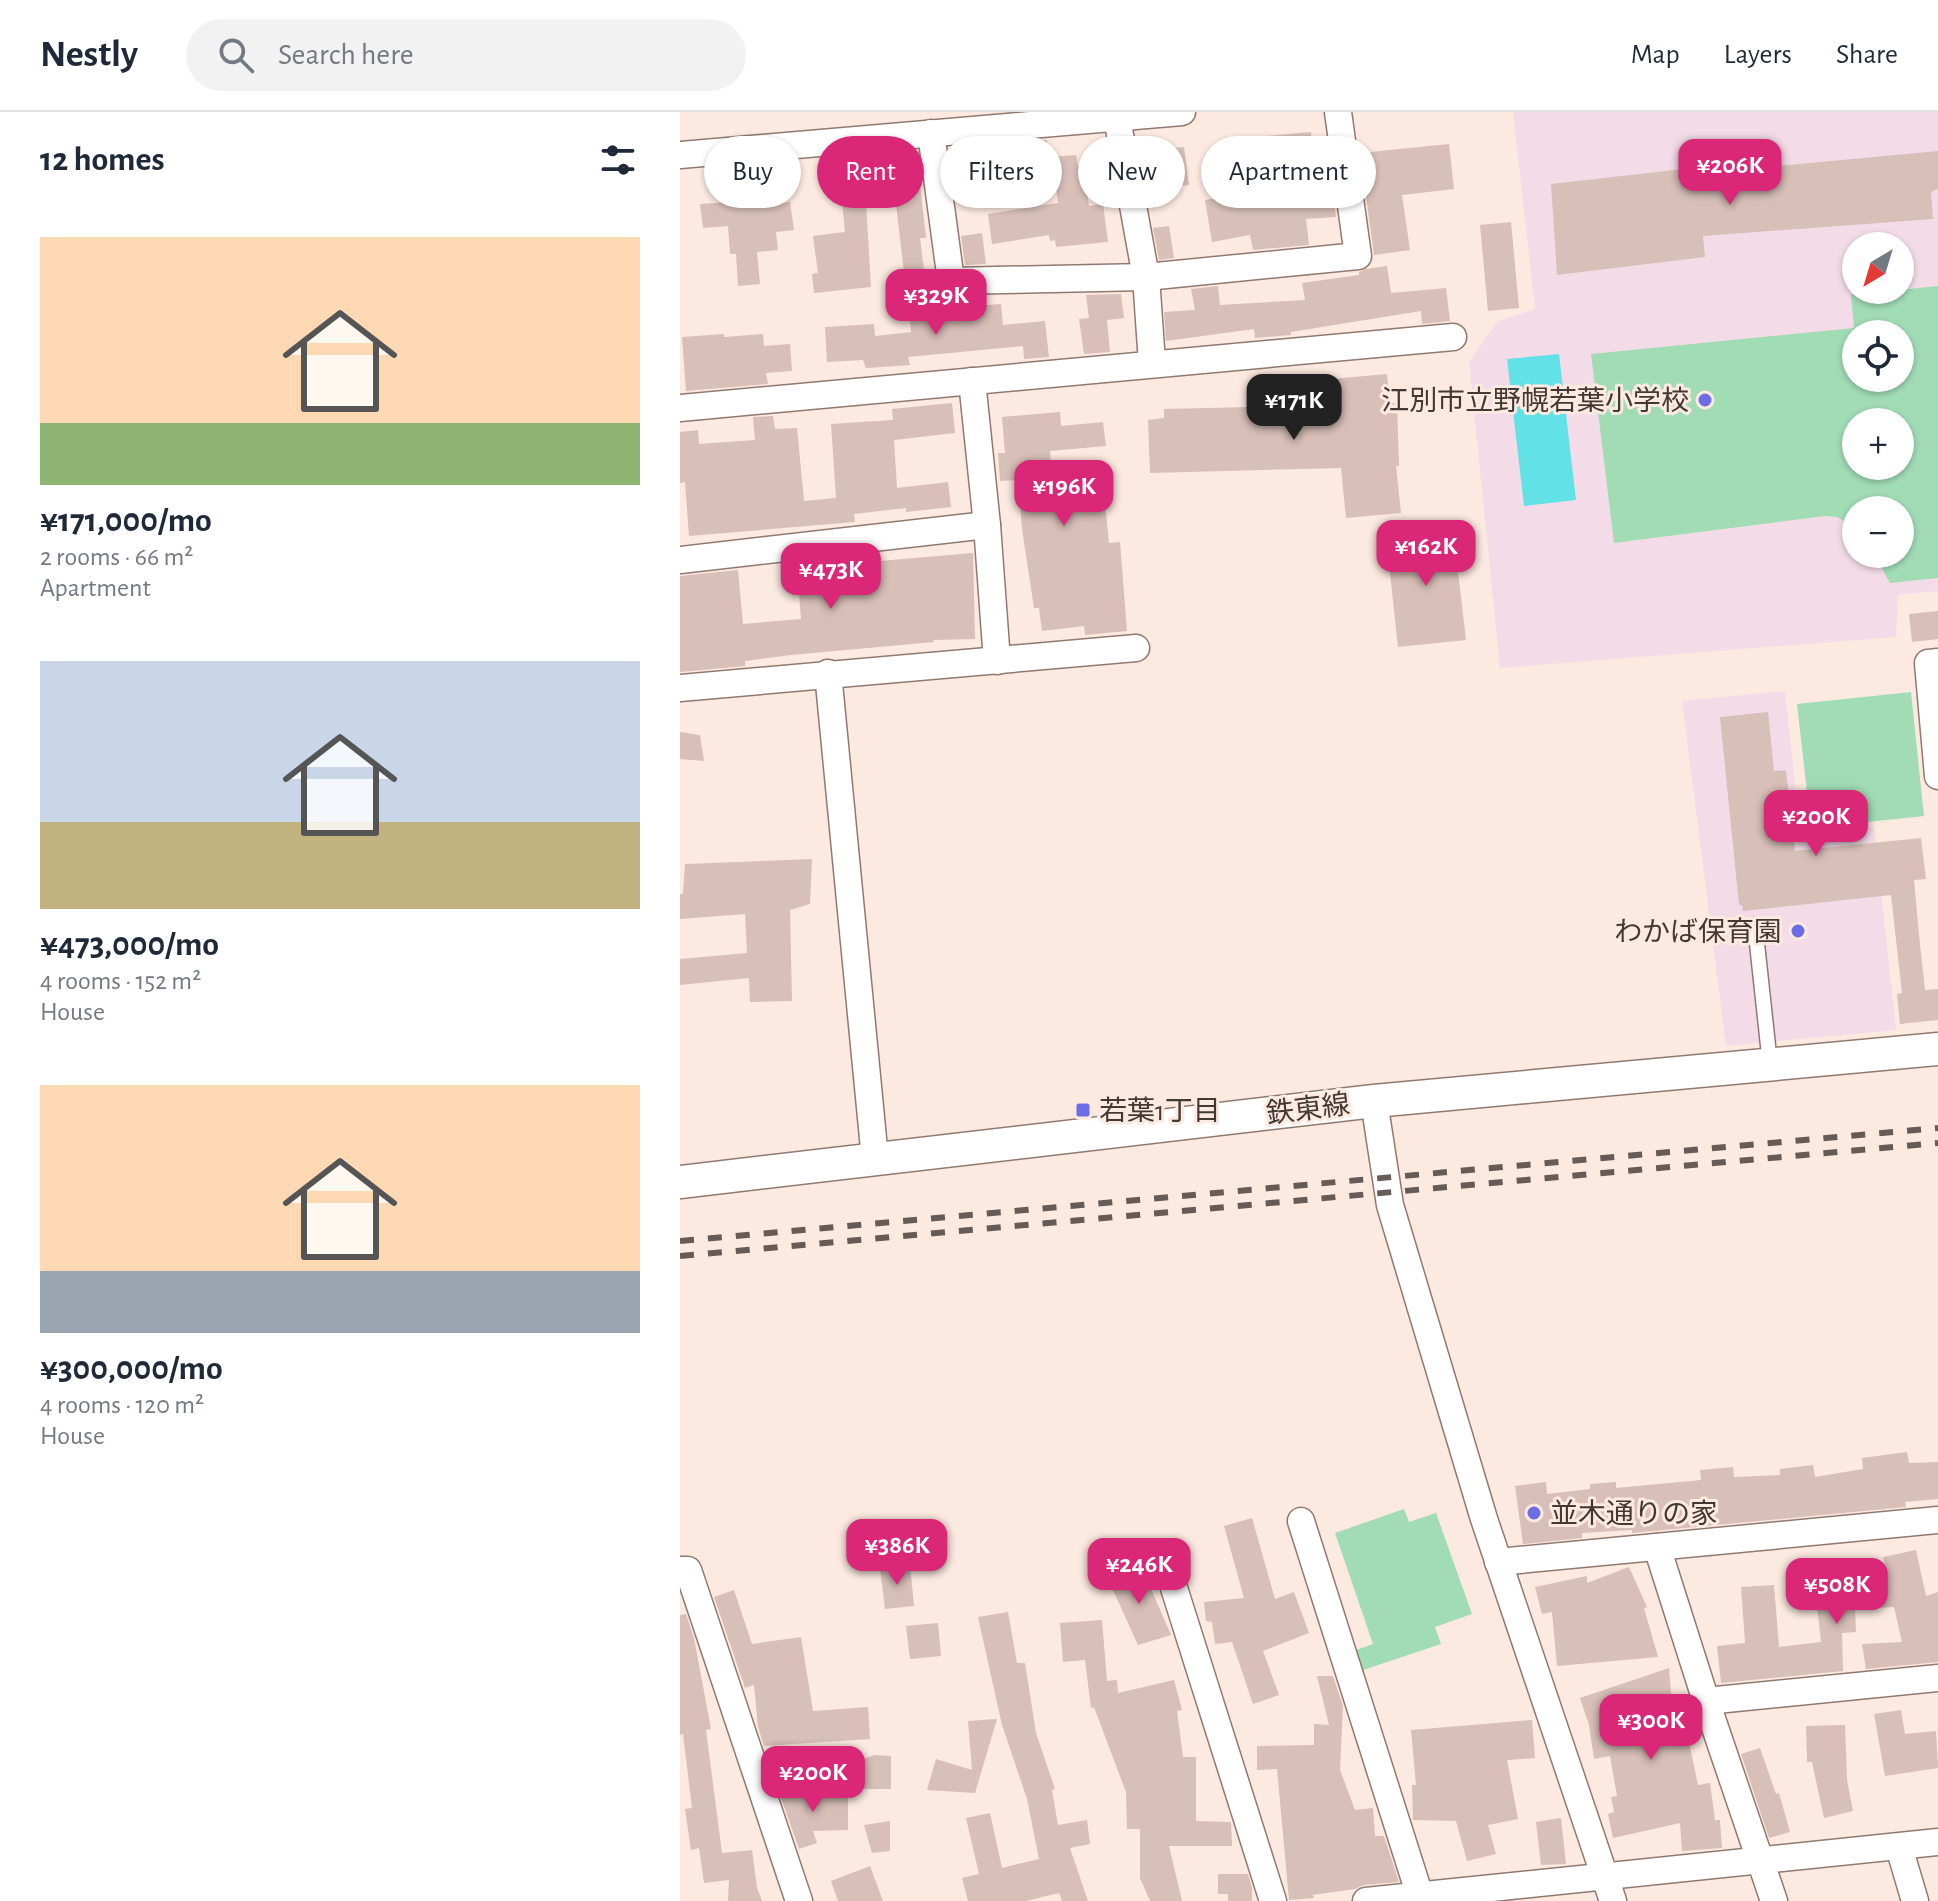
<!DOCTYPE html>
<meta charset="utf-8">
<style>
:root{--surface:#fff;--page:#f2f2f3;--text:#1f2937;--muted:#747a83;--line:#e0e1e3;--accent:#db2777}
body{margin:0;font-family:"Alegreya Sans","Noto Sans JP",sans-serif;background:var(--page);color:var(--text);height:100vh;display:flex;flex-direction:column;font-size:30px;white-space:nowrap}
*{box-sizing:border-box;margin:0}
p{font-size:26px;color:var(--muted)}
.icon{flex:none;width:44px;height:44px;fill:none;stroke:currentColor;stroke-width:2;stroke-linecap:round;stroke-linejoin:round}
.map{position:relative;flex:1;overflow:hidden}
.side{display:flex;flex-direction:column;background:var(--surface);width:680px}
.side>*{flex:none}
.banner{position:absolute;left:24px;top:24px;width:760px;height:72px;display:flex;gap:16px}
.needle{width:52px;rotate:218deg}
.tools{position:absolute;left:1162px;top:120px;display:grid;gap:16px}
.tools a{display:grid;place-items:center;width:72px;height:72px;border-radius:50%;background:var(--surface);box-shadow:0 2px 6px #0004;font-size:40px}
.price{position:absolute;translate:-50% -68px;padding:0 18px;border-radius:16px;background:var(--accent);color:#fff;font-size:26px;line-height:52px;filter:drop-shadow(0 2px 4px #0008)}
.price::after{content:'';position:absolute;left:50%;top:48px;width:24px;height:18px;margin-left:-12px;background:inherit;clip-path:polygon(0 0,100% 0,50% 100%)}
.price.current{background:#222;color:#fff}
ul{padding:0;list-style:none}
li{display:grid;align-content:center;gap:16px;height:424px;padding:0 40px}
li span{display:grid;place-items:center;height:248px;border-radius:0px;color:#555}
li>.icon{margin-inline-start:auto}
span .icon{width:144px;height:144px;fill:#fffc;stroke-width:1}
li b{font-size:34px}
h2{display:flex;justify-content:space-between;align-items:center;height:96px;padding:0 40px;font-size:34px}
.pill{padding:0 28px;border-radius:36px;background:var(--surface);box-shadow:0 2px 6px #0004;font-size:28px;line-height:72px}
.pill.current{background:var(--accent);color:#fff}
header{display:flex;align-items:center;gap:48px;box-sizing:border-box;height:112px;padding:0 40px;background:var(--surface);border-bottom:2px solid var(--line)}
header strong{font-size:38px}
nav{display:flex;gap:44px;margin-inline-start:auto;font-size:28px}
.search{width:560px;height:72px;background:var(--page);display:flex;align-items:center;gap:20px;box-sizing:border-box;padding:0 28px;border-radius:44px;color:var(--muted);font-size:30px}
main{display:flex;flex:1;min-height:0}
.map>svg:first-child{display:block}
.education{fill:#f3dce8;fill-rule:evenodd}
.green{fill:#a1dcb5;fill-rule:evenodd}
.water{fill:#62e1e7}
.building{fill:#d8bfb8}
.lines{fill:none;stroke-linecap:round;stroke-linejoin:round}
.service-casing{stroke:#907a70;stroke-width:17}
.minor-casing{stroke:#907a70;stroke-width:29}
.tertiary-casing{stroke:#907a70;stroke-width:35}
.service{stroke:#fff;stroke-width:14}
.minor{stroke:#fff;stroke-width:26}
.tertiary{stroke:#fff;stroke-width:32}
.rail{stroke:#665b56;stroke-width:6;stroke-dasharray:14 14;stroke-linecap:butt}
.poi-dot{fill:#6a6de6;stroke:#fce9e0;stroke-width:3}
.labels{text-anchor:middle;stroke-width:6;stroke-linejoin:round;paint-order:stroke}
.poi-label{font-size:28px;fill:#423935;stroke:#fce9e0;text-anchor:end}
.street-label{font-size:28px;fill:#423935;stroke:#fce9e0}
</style>
<header>
<strong>Nestly</strong>
<div class="search"><svg class="icon" aria-label="search" viewBox="0 0 24 24"><circle cx="10" cy="10" r="6"/><path d="M15 15l6 6"/></svg>Search here</div>
<nav><a>Map</a><a>Layers</a><a>Share</a></nav>
</header>
<main>
<section class="side">
<h2>12 homes<svg class="icon" aria-label="filters" viewBox="0 0 24 24"><path d="M4 7h16M4 17h16"/><circle cx="9" cy="7" r="2"/><circle cx="15" cy="17" r="2"/></svg></h2>
<ul>
<li><span style="background:linear-gradient(#ffd9b3 75%,#8fb573 0)"><svg class="icon" aria-label="home" viewBox="0 0 24 24"><path d="M3 11l9-7 9 7M6 9v11h12V9"/></svg></span><div><b>¥171,000/mo</b><p>2 rooms · 66 m²</p><p>Apartment</p></div></li>
<li><span style="background:linear-gradient(#c9d6e8 65%,#c2b280 0)"><svg class="icon" aria-label="home" viewBox="0 0 24 24"><path d="M3 11l9-7 9 7M6 9v11h12V9"/></svg></span><div><b>¥473,000/mo</b><p>4 rooms · 152 m²</p><p>House</p></div></li>
<li><span style="background:linear-gradient(#ffd9b3 75%,#9aa5b1 0)"><svg class="icon" aria-label="home" viewBox="0 0 24 24"><path d="M3 11l9-7 9 7M6 9v11h12V9"/></svg></span><div><b>¥300,000/mo</b><p>4 rooms · 120 m²</p><p>House</p></div></li>
</ul>
</section>
<div class="map">
<svg width="1258" height="1789" viewBox="0 0 1258 1789">
<rect width="100%" height="100%" fill="#fce9e0"/>
<g class="education">
<path d="M833 0H1258V479L1218 483 1216 525 820 556 789 250 818 209 855 197ZM1176 134H1220V178H1176ZM1176 222H1220V266H1176ZM1176 310H1220V354H1176ZM1176 398H1220V442H1176Z"/>
<path d="M1105 579 1120 720 1194 715 1216 918 1046 934 1002 589Z"/>
</g>
<g class="green">
<path d="M1258 174V466L1210 471 1194 442H1220V398H1176V416L1157 405 1145 404 934 431 911 242 1174 216 1171 183ZM1176 222H1220V266H1176ZM1176 310H1220V354H1176Z"/>
<path d="M1231 580 1244 704 1131 716 1117 592Z"/>
<path d="M724 1397 729 1410 756 1401 792 1502 755 1515 761 1532 683 1558 676 1538 693 1532 655 1421Z"/>
</g>
<path class="water" d="M879 242 896 388 844 394 827 247Z"/>
<g class="building">
<path d="M631 20 636 73 652 71 656 105 626 107 629 133 573 138 570 123 532 130 525 88 560 82 554 27Z"/>
<path d="M367 28 368 52 348 55 345 30Z"/>
<path d="M769 32 774 77 722 83 730 138 694 143 680 41Z"/>
<path d="M504 35 509 73 481 76 476 38Z"/>
<path d="M1258 39V77L1251 80 1253 107 1023 124 1025 145 877 163 871 72 1021 55 1024 61Z"/>
<path d="M396 43 398 54 403 53 409 94 423 92 428 130 376 135 375 128 370 129 369 123 312 132 308 102 378 91 372 45Z"/>
<path d="M301 45 305 74 279 78 274 48Z"/>
<path d="M184 57 191 175 134 181 132 162 138 161 133 124 165 120 159 60Z"/>
<path d="M87 58 91 92 110 90 114 118 96 120 98 138 77 140 80 172 58 174 56 142H50L48 114 23 116 20 92 67 89 66 80H69L68 60Z"/>
<path d="M239 63 246 126H240L244 158 224 160 213 67Z"/>
<path d="M831 110 839 196 808 199 800 113Z"/>
<path d="M489 114 494 146 479 148 473 116Z"/>
<path d="M302 121 306 152 285 153 281 124Z"/>
<path d="M707 154 711 181 766 176 770 209 742 212 741 199 611 220V223L575 226 574 217 486 229 484 200 515 198 511 177 538 174 540 193 625 188 622 171 679 163V160L686 157Z"/>
<path d="M441 182 444 206 427 208 430 240 404 242 399 207 409 206 406 183Z"/>
<path d="M321 192 323 213 365 209 369 245 344 247 343 234 228 245 230 253 186 256 183 248 147 250 145 215 194 212 195 224 231 220 229 199Z"/>
<path d="M44 222V225L83 222 84 234 110 232 112 259 86 261 88 272 6 279 2 225Z"/>
<path d="M707 262 710 291H717L719 354H716L721 401 666 406 661 356 470 361 468 308 484 306V297L654 293 652 267Z"/>
<path d="M272 291 275 321 214 328 217 376 268 370 271 395 226 400V396L174 402 175 410 9 424 5 370 0 371V320L18 318 19 332 75 328 73 305 93 304 95 317 117 316 124 389 156 386 151 312 213 308 212 297Z"/>
<path d="M380 300 381 314 423 310 426 334 370 339 373 376 423 371 429 431 440 430 447 519 405 523 404 514 362 519 359 496H354L342 417 338 368 320 369 318 341H325L322 305Z"/>
<path d="M773 417 786 528 718 535 706 424Z"/>
<path d="M293 441 295 527 253 528 254 530 111 543 65 549V554L0 560V464L58 458 63 512 121 507 117 456Z"/>
<path d="M1258 499V527L1232 530 1229 502Z"/>
<path d="M1088 600 1094 659 1106 658 1115 739 1241 726 1246 767 1234 768 1239 823 1245 878 1258 877V908L1220 912 1217 882 1222 881 1211 783 1063 799 1062 793H1059L1040 605Z"/>
<path d="M0 620 20 623 24 649 0 647Z"/>
<path d="M132 747 130 792 110 798 112 889 70 890 69 866 0 873V847L67 841 65 802 0 807V782H3L5 752Z"/>
<path d="M1227 1340 1229 1351 1258 1350V1387L1225 1390 1226 1395 952 1421V1418L902 1421V1426L843 1432 835 1374 866 1370 867 1382 910 1377V1372L936 1370V1376L1021 1368 1020 1358 1053 1355 1054 1365 1100 1363V1357L1133 1353 1135 1365 1183 1357 1182 1346Z"/>
<path d="M572 1406 595 1487 614 1480 629 1521 583 1539 599 1583 573 1592 552 1530 535 1532 532 1510 526 1509 524 1490 564 1486 544 1414Z"/>
<path d="M1236 1438 1246 1484 1258 1480V1550L1186 1557 1182 1532 1222 1530 1214 1495 1175 1497 1176 1520 1162 1521 1163 1559 1041 1571 1037 1534 1065 1531 1061 1475 1094 1473 1099 1535 1141 1530 1135 1475 1147 1477 1146 1464 1166 1463V1467L1208 1465 1203 1445Z"/>
<path d="M230 1453 234 1494 205 1497 200 1456Z"/>
<path d="M461 1454 491 1523 458 1533 427 1465Z"/>
<path d="M949 1455 967 1495 964 1496 978 1545 877 1554 872 1500 862 1502 855 1475 907 1464V1471Z"/>
<path d="M54 1478 72 1532 121 1525 133 1599 188 1595 190 1627 84 1634 78 1615 74 1573 65 1576 34 1485Z"/>
<path d="M328 1500 337 1551H345L356 1621 375 1677 372 1678 378 1713 407 1708 410 1732 390 1736 408 1789H382L379 1781 346 1789H288L282 1766 299 1762 286 1706 310 1701 322 1756 359 1747 347 1687 322 1613 298 1505Z"/>
<path d="M6 1502 14 1526 31 1617 26 1618 42 1741 72 1738 77 1776 82 1789H48L49 1768 24 1771 19 1736 11 1738 5 1697 12 1696 3 1622 0 1623V1503Z"/>
<path d="M422 1508 427 1569 437 1568 438 1581 494 1568 502 1598 497 1599 503 1645H516V1709L551 1710 552 1734H489L502 1789H470L460 1766V1717H447L446 1680 414 1595 411 1596 405 1548 383 1550 380 1511Z"/>
<path d="M258 1511 261 1544 230 1547 226 1514Z"/>
<path d="M989 1556 992 1593 1001 1592 1018 1673 1030 1671 1035 1708H1040L1042 1736 1002 1739 1000 1711 933 1726 928 1702 934 1700 931 1685 937 1684 930 1644 914 1647 909 1613 900 1586Z"/>
<path d="M637 1564H653L663 1594 660 1658 675 1698 693 1696 695 1724H704L719 1770 684 1773 675 1777 633 1783 634 1786 609 1788 597 1657 577 1658V1634L634 1633V1612L649 1613Z"/>
<path d="M1221 1598 1225 1622 1256 1619 1258 1656 1205 1664 1194 1602Z"/>
<path d="M317 1607 295 1681 247 1678 256 1647 292 1658 288 1609Z"/>
<path d="M852 1608 855 1646 827 1648 838 1707 808 1713 816 1742 787 1749 776 1709 733 1708 732 1673H736L731 1618Z"/>
<path d="M1165 1613 1167 1668 1173 1699 1144 1706 1132 1650H1127L1126 1614Z"/>
<path d="M1080 1636 1096 1682 1099 1681 1110 1720 1089 1726 1061 1642Z"/>
<path d="M195 1643 211 1644V1677H169V1652Z"/>
<path d="M116 1671 122 1686 168 1684V1718L133 1719 137 1731 119 1737 98 1677Z"/>
<path d="M881 1706 886 1752 861 1753 856 1710Z"/>
<path d="M210 1709V1739L192 1741 184 1713Z"/>
<path d="M190 1754 203 1789H158L151 1769Z"/>
<path d="M538 1762H568L572 1776V1789H548V1782H538Z"/>
</g>
<g class="lines">
<g class="service-casing">
<path id="service" d="M1075 813 1090 952"/>
</g>
<g class="minor-casing">
<g id="minor">
<path d="M437 6 466 165 472 251"/>
<path d="M251 21 271 169 466 165 678 144 658 0"/>
<path d="M0 43 502 0"/>
<path d="M292 269 307 413 317 549"/>
<path d="M0 296 773 225"/>
<path d="M0 448 307 413"/>
<path d="M1258 550 1248 551 1258 664"/>
<path d="M148 561 195 1047"/>
<path d="M0 576 456 536"/>
<path d="M694 989 710 1093 804 1407 933 1789"/>
<path d="M621 1409 740 1784"/>
<path d="M977 1435 1026 1589 1094 1789"/>
<path d="M818 1450 1258 1408"/>
<path d="M0 1458H8L119 1789"/>
<path d="M494 1476 593 1789"/>
<path d="M1026 1589 1258 1566"/>
<path d="M1219 1735 1235 1789"/>
<path d="M686 1789 1258 1730"/>
</g>
</g>
<g class="tertiary-casing">
<path id="tertiary" d="M0 1070 694 989 1258 937"/>
</g>
<use href="#service" class="service"/>
<use href="#minor" class="minor"/>
<use href="#tertiary" class="tertiary"/>
<g class="rail">
<path d="M0 1129 1258 1016"/>
<path d="M0 1144 1258 1031"/>
</g>
</g>
<g class="poi-dot">
<circle cx="1025" cy="288" r="8"/>
<circle cx="1118" cy="819" r="8"/>
<rect x="395" y="990" width="16" height="16" rx="4"/>
<circle cx="854" cy="1401" r="8"/>
</g>
<g class="labels">
<g class="poi-label">
<text x="1009" y="298">江別市立野幌若葉小学校</text>
<text x="1102" y="829">わかば保育園</text>
<text x="419" y="1008" text-anchor="start">若葉1丁目</text>
<text x="870" y="1411" text-anchor="start">並木通りの家</text>
</g>
<g class="street-label">
<text transform="translate(628 996) rotate(-7)" y="10">鉄東線</text>
</g>
</g>
</svg>
<div class="tools">
<a><svg class="needle" viewBox="-14 -14 28 28"><path d="M0-13l5 13h-10z" fill="#e53935"/><path d="M0 13l5-13h-10z" fill="#747a83"/></svg></a>
<a><svg class="icon" aria-label="locate" viewBox="0 0 24 24"><circle cx="12" cy="12" r="6"/><path d="M12 2v4M12 18v4M2 12h4M18 12h4"/></svg></a>
<a>+</a>
<a>−</a>
</div>
<b class="price" style="left:1050px;top:95px">¥206K</b>
<b class="price" style="left:256px;top:225px">¥329K</b>
<b class="price current" style="left:614px;top:330px">¥171K</b>
<b class="price" style="left:384px;top:416px">¥196K</b>
<b class="price" style="left:746px;top:476px">¥162K</b>
<b class="price" style="left:151px;top:499px">¥473K</b>
<b class="price" style="left:1136px;top:746px">¥200K</b>
<b class="price" style="left:217px;top:1475px">¥386K</b>
<b class="price" style="left:459px;top:1494px">¥246K</b>
<b class="price" style="left:1157px;top:1514px">¥508K</b>
<b class="price" style="left:971px;top:1650px">¥300K</b>
<b class="price" style="left:133px;top:1702px">¥200K</b>
<div class="banner">
<a class="pill">Buy</a>
<a class="pill current">Rent</a>
<a class="pill">Filters</a>
<a class="pill">New</a>
<a class="pill">Apartment</a>
</div>
</div>
</main>
